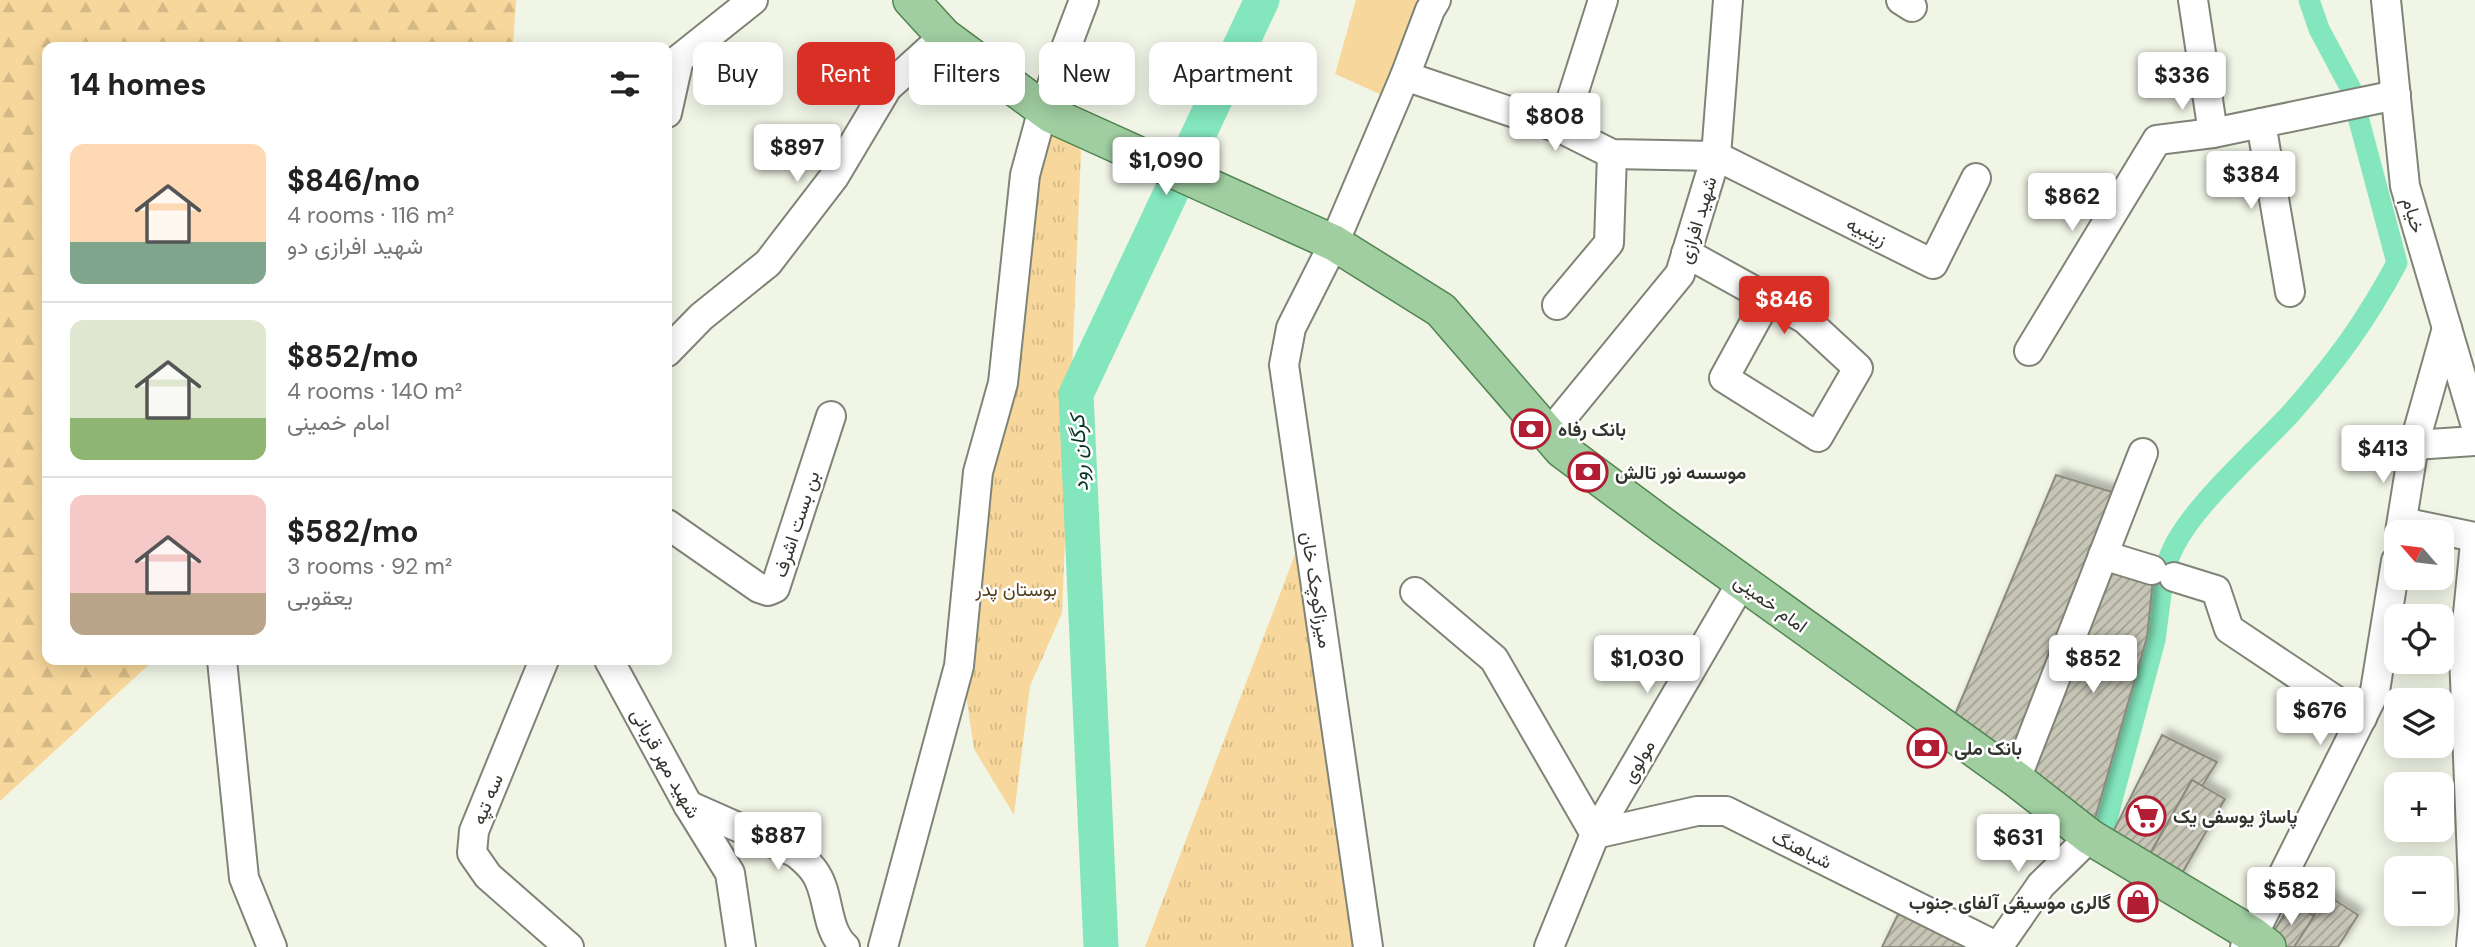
<!DOCTYPE html>
<meta charset="utf-8">
<style>
:root{--surface:#fff;--page:#f6f6f6;--text:#222;--muted:#767676;--line:#e0e0e0;--accent:#d93025}
body{margin:0;font-family:"DM Sans",Vazirmatn,sans-serif;background:var(--page);color:var(--text);height:100vh;display:flex;flex-direction:column;font-size:26px;white-space:nowrap}
*{box-sizing:border-box;margin:0}
p{font-size:23px;color:var(--muted)}
.icon{flex:none;width:38px;height:38px;fill:none;stroke:currentColor;stroke-width:2;stroke-linecap:round;stroke-linejoin:round}
.map{position:relative;flex:1;overflow:hidden}
.details{position:absolute;left:42px;top:42px;width:630px;height:623px;display:flex;flex-direction:column;background:var(--surface);border-radius:14px;box-shadow:0 4px 18px #0003}
.details>*{flex:none}
.banner{position:absolute;left:693px;top:42px;width:665px;height:63px;display:flex;gap:14px}
.needle{width:46px;rotate:298deg}
.buttons{position:absolute;left:2384px;top:520px;display:grid;gap:14px}
.buttons a{display:grid;place-items:center;width:70px;height:70px;border-radius:14px;background:var(--surface);box-shadow:0 4px 18px #0003;font-size:35px}
.price{position:absolute;translate:-50% -60px;padding:0 16px;border-radius:7px;background:#fff;color:#222;font-size:23px;line-height:46px;filter:drop-shadow(0 2px 4px #0008)}
.price::after{content:'';position:absolute;left:50%;top:42px;width:21px;height:16px;margin-left:-10px;background:inherit;clip-path:polygon(0 0,100% 0,50% 100%)}
.price.on{background:var(--accent);color:#fff}
ul{padding:0;list-style:none}
li{display:flex;align-items:center;gap:21px;height:175px;padding:0 28px}
li+li{border-top:2px solid var(--line)}
li span{display:grid;place-items:center;flex:none;width:196px;height:140px;border-radius:14px;color:#555}
li>.icon{margin-inline-start:auto}
span .icon{width:84px;height:84px;fill:#fffc;stroke-width:1}
li b{font-size:30px}
h2{display:flex;justify-content:space-between;align-items:center;height:84px;padding:0 28px;font-size:30px}
.chip{padding:0 24px;border-radius:14px;background:var(--surface);box-shadow:0 4px 18px #0003;font-size:24px;line-height:63px}
.chip.on{background:var(--accent);color:#fff}
.map>svg:first-child{display:block}
.grass{fill:#f7d79b}
.forest{fill:url(#forest-firs)}
.park{fill:url(#park-tufts)}
.lines{fill:none;stroke-linecap:round;stroke-linejoin:round}
.canal{stroke:#83e6bd;stroke-width:21}
.river{stroke:#83e6bd;stroke-width:35}
.building{fill:url(#building-hatch);stroke:#8b8a7c;stroke-width:2;filter:url(#shadow)}
.minor-casing{stroke:#7f8477;stroke-width:32}
.major-casing{stroke:#518451;stroke-width:38}
.minor{stroke:#fff;stroke-width:28}
.major{stroke:#a0cea1;stroke-width:35}
.labels{text-anchor:middle;stroke-width:5;stroke-linejoin:round;paint-order:stroke}
.street-label{font-size:19px;fill:#33352f;stroke:#fff}
.poi-label{font-size:19px;font-weight:bold;fill:#33352f;stroke:#fff;text-anchor:start}
.park-label{font-size:19px;fill:#513f1c;stroke:#fff}
.water-label{font-size:21px;font-style:italic;fill:#073526;stroke:#fff}
</style>
<div class="map">
<svg width="2475" height="947" viewBox="0 0 2475 947">
<defs>
<pattern id="forest-firs" width="22" height="20" patternUnits="userSpaceOnUse" patternTransform="scale(1.75)"><rect width="22" height="20" fill="#f7d79b"/><path d="M5 1l3.5 6h-7zM16 11l3.5 6h-7z" fill="#d4b986"/></pattern>
<pattern id="park-tufts" width="24" height="20" patternUnits="userSpaceOnUse" patternTransform="scale(1.75)"><rect width="24" height="20" fill="#f7d79b"/><path d="M3 7l-1-3M5 7V3M7 7l1-3M15 17l-1-3M17 17v-4M19 17l1-3" fill="none" stroke="#d4b986"/></pattern>
<pattern id="building-hatch" width="6" height="6" patternUnits="userSpaceOnUse" patternTransform="scale(1.75)"><rect width="6" height="6" fill="#c6c5b6"/><path d="M-1 1l2-2M0 6l6-6M5 7l2-2" fill="none" stroke="#a1a194"/></pattern>
<filter id="shadow"><feDropShadow dx="6" dy="-6" stdDeviation="3.5" flood-color="#0004"/></filter>
</defs>
<rect width="100%" height="100%" fill="#f0f5e6"/>
<path class="grass" d="M1356 0H1436L1391 99 1335 74Z"/>
<path class="forest" d="M0 0H516L513 47H47V660H154L0 801Z"/>
<g class="park">
<path d="M1043 109 1081 151 1062 613 1030 686 1014 815 974 749 962 667Z"/>
<path d="M1306 526 1368 947H1145Z"/>
</g>
<g class="lines">
<g class="canal">
<path d="M2309 0 2319 29 2351 89"/>
<path d="M2167 564C2180 515 2257 451 2292 412 2336 362 2366 321 2397 263L2357 113"/>
<path d="M2104 830 2155 640 2163 579"/>
</g>
<path class="river" d="M1101 947 1076 394 1262 0"/>
</g>
<g class="building">
<path d="M2056 475 2119 494 2012 767 1951 724Z"/>
<path d="M2106 561 2153 579 2147 637 2092 829 2021 777Z"/>
<path d="M2162 735 2217 762 2202 786 2192 780 2142 868 2106 846Z"/>
<path d="M2192 780 2225 799 2174 887 2142 868Z"/>
<path d="M2327 895 2358 915 2338 947H2294Z"/>
<path d="M1905 900 1998 947H1882Z"/>
<path d="M2292 902 2314 916 2294 947H2281L2269 939Z"/>
</g>
<g class="lines">
<g class="minor-casing">
<g id="minor">
<path d="M1901 0 1912 7"/>
<path d="M2193 0 2213 133"/>
<path d="M2386 0 2405 186 2475 423"/>
<path d="M1405 76 1562 129 1612 154 1716 156 1933 264 1976 178"/>
<path d="M667 113 679 59 753 0"/>
<path d="M2261 123 2290 292"/>
<path d="M1562 129 1603 0"/>
<path d="M1686 253 1805 319 1858 368 1818 437 1724 378 1768 298"/>
<path d="M1557 305 1609 243 1612 154"/>
<path d="M2029 351 2157 140 2213 133 2396 95"/>
<path d="M667 352 701 317 768 263 834 177 887 88 944 36"/>
<path d="M1548 435 1680 274 1716 156 1728 0"/>
<path d="M2414 445 2475 441"/>
<path d="M2402 522 2475 537"/>
<path d="M667 524 759 588 768 591 775 588 831 416"/>
<path d="M2400 532 2414 445 2447 328"/>
<path d="M2103 555 2152 570"/>
<path d="M2174 577 2216 590 2229 629 2362 718"/>
<path d="M1415 592 1494 659 1595 834"/>
<path d="M222 660 244 878 272 947"/>
<path d="M544 660 474 831 472 853 488 876 569 947"/>
<path d="M609 660 688 805 730 873 741 947"/>
<path d="M2016 779 2143 453"/>
<path d="M688 805 796 853C803 859 811 865 816 874 830 896 825 929 845 947"/>
<path d="M1595 834 1697 811H1726L1998 947"/>
<path d="M883 947 959 666 978 472 1003 383 1025 175 1043 109 1084 0"/>
<path d="M1368 947 1284 365 1291 328 1334 243 1405 76 1430 10 1436 0"/>
<path d="M1549 947 1595 834 1742 582"/>
<path d="M1998 947 2041 885 2090 837"/>
<path d="M2245 947 2253 935 2375 691 2396 561"/>
<path d="M2471 947 2474 911 2464 654 2475 543"/>
</g>
</g>
<g class="major-casing">
<path id="major" d="M911 0 944 36 1051 115 1334 243 1441 310 1562 450 1664 526 2016 779 2090 837 2253 935 2268 947"/>
</g>
<use href="#minor" class="minor"/>
<use href="#major" class="major"/>
</g>
<defs>
<g id="bank-ring" transform="scale(2.0125)"><circle r="9.5" fill="#fff" stroke="#b11e33" stroke-width="1.5"/><path d="M-6-4H6V4H-6ZM0-2.3a2.3 2.3 0 1 0 0 4.6a2.3 2.3 0 1 0 0-4.6Z" fill="#b11e33"/></g>
<g id="supermarket-ring" transform="scale(2.0125)"><circle r="9.5" fill="#fff" stroke="#b11e33" stroke-width="1.5"/><path d="M-6-5.5h2.5l.6 2H6L4.5 2H-2.5L-4.4-4H-6ZM-1.5 3.2a1.3 1.3 0 1 0 .1 0ZM3 3.2a1.3 1.3 0 1 0 .1 0Z" fill="#b11e33"/></g>
<g id="shop-ring" transform="scale(2.0125)"><circle r="9.5" fill="#fff" stroke="#b11e33" stroke-width="1.5"/><path d="M-5-2.5h2.3a2.7 3.5 0 0 1 5.4 0H5L5.5 6h-11ZM-1.5-2.5h3a1.5 2.3 0 0 0-3 0Z" fill="#b11e33"/></g>
</defs>
<g fill-rule="evenodd">
<use href="#bank-ring" x="1531" y="429"/>
<use href="#bank-ring" x="1588" y="472"/>
<use href="#bank-ring" x="1927" y="748"/>
<use href="#supermarket-ring" x="2146" y="816"/>
<use href="#shop-ring" x="2138" y="902"/>
</g>
<g class="labels">
<g class="street-label">
<text transform="translate(2414 215) rotate(74)" y="7">خیام</text>
<text transform="translate(1697 220) rotate(-73)" y="7">شهید افرازی</text>
<text transform="translate(1867 231) rotate(27)" y="7">زینبیه</text>
<text transform="translate(796 524) rotate(-72)" y="7">بن بست اشرف</text>
<text transform="translate(1317 590) rotate(81)" y="7">میرزاکوچک خان</text>
<text transform="translate(1771 603) rotate(36)" y="7">امام خمینی</text>
<text transform="translate(1638 761) rotate(-60)" y="7">مولوی</text>
<text transform="translate(666 763) rotate(61)" y="7">شهید مهر قربانی</text>
<text transform="translate(487 799) rotate(-68)" y="7">سه تپه</text>
<text transform="translate(1802 849) rotate(26)" y="7">شباهنگ</text>
</g>
<g class="poi-label">
<text x="1558" y="436">بانک رفاه</text>
<text x="1615" y="479">موسسه نور تالش</text>
<text x="1954" y="755">بانک ملی</text>
<text x="2173" y="823">پاساژ یوسفی یک</text>
<text x="2111" y="909" text-anchor="end">گالری موسیقی آلفای جنوب</text>
</g>
<g class="park-label">
<text x="1016" y="596">بوستان پدر</text>
</g>
<g class="water-label">
<text transform="translate(1079 453) rotate(-93)" y="7">کرگان رود</text>
</g>
</g>
</svg>
<div class="buttons">
<a><svg class="needle" viewBox="-14 -14 28 28"><path d="M0-13l5 13h-10z" fill="#e53935"/><path d="M0 13l5-13h-10z" fill="#767676"/></svg></a>
<a><svg class="icon" aria-label="locate" viewBox="0 0 24 24"><circle cx="12" cy="12" r="6"/><path d="M12 2v4M12 18v4M2 12h4M18 12h4"/></svg></a>
<a><svg class="icon" aria-label="layers" viewBox="0 0 24 24"><path d="M12 4l9 5-9 5-9-5zM3 14l9 5 9-5"/></svg></a>
<a>+</a>
<a>−</a>
</div>
<b class="price" style="left:2182px;top:112px">$336</b>
<b class="price" style="left:1555px;top:153px">$808</b>
<b class="price" style="left:797px;top:184px">$897</b>
<b class="price" style="left:1166px;top:197px">$1,090</b>
<b class="price" style="left:2251px;top:211px">$384</b>
<b class="price" style="left:2072px;top:233px">$862</b>
<b class="price on" style="left:1784px;top:336px">$846</b>
<b class="price" style="left:2383px;top:485px">$413</b>
<b class="price" style="left:1647px;top:695px">$1,030</b>
<b class="price" style="left:2093px;top:695px">$852</b>
<b class="price" style="left:2320px;top:747px">$676</b>
<b class="price" style="left:778px;top:872px">$887</b>
<b class="price" style="left:2018px;top:874px">$631</b>
<b class="price" style="left:2291px;top:927px">$582</b>
<div class="banner">
<a class="chip">Buy</a>
<a class="chip on">Rent</a>
<a class="chip">Filters</a>
<a class="chip">New</a>
<a class="chip">Apartment</a>
</div>
<section class="details">
<h2>14 homes<svg class="icon" aria-label="filters" viewBox="0 0 24 24"><path d="M4 7h16M4 17h16"/><circle cx="9" cy="7" r="2"/><circle cx="15" cy="17" r="2"/></svg></h2>
<ul>
<li><span style="background:linear-gradient(#ffd9b3 70%,#7fa58c 0)"><svg class="icon" aria-label="home" viewBox="0 0 24 24"><path d="M3 11l9-7 9 7M6 9v11h12V9"/></svg></span><div><b>$846/mo</b><p>4 rooms · 116 m²</p><p>شهید افرازی دو</p></div></li>
<li><span style="background:linear-gradient(#dfe7d0 70%,#8fb573 0)"><svg class="icon" aria-label="home" viewBox="0 0 24 24"><path d="M3 11l9-7 9 7M6 9v11h12V9"/></svg></span><div><b>$852/mo</b><p>4 rooms · 140 m²</p><p>امام خمینی</p></div></li>
<li><span style="background:linear-gradient(#f6c9c9 70%,#b9a48a 0)"><svg class="icon" aria-label="home" viewBox="0 0 24 24"><path d="M3 11l9-7 9 7M6 9v11h12V9"/></svg></span><div><b>$582/mo</b><p>3 rooms · 92 m²</p><p>یعقوبی</p></div></li>
</ul>
</section>
</div>
